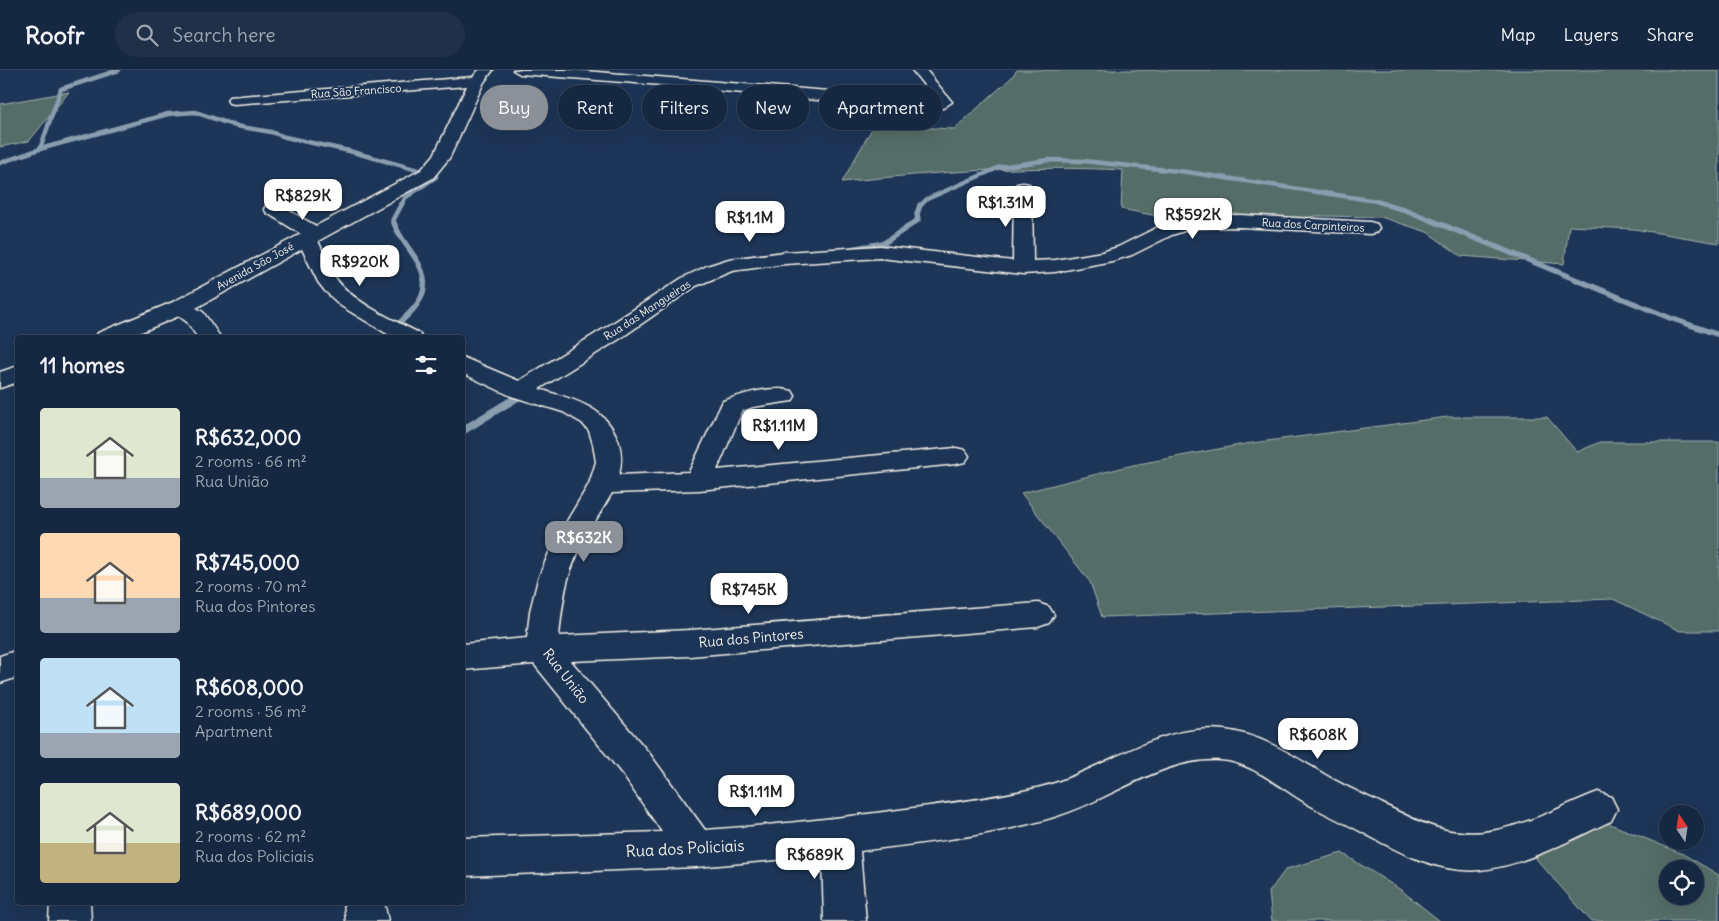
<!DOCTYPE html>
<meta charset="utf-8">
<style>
:root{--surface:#162841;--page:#1f3048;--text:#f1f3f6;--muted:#9ea6b1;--line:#35445a;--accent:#8c9099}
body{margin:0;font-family:Delius,sans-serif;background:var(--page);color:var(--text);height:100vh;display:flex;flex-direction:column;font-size:19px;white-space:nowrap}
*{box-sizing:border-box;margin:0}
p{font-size:16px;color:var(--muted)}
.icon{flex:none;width:28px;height:28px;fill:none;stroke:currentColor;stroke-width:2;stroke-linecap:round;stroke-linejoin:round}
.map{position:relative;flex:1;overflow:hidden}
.sheet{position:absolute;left:15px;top:265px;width:450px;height:570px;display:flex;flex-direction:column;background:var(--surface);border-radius:5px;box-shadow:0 5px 20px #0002,0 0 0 1px var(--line)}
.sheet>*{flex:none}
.banner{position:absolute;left:480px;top:15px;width:475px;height:45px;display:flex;gap:10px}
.needle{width:32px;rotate:347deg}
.controls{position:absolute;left:1659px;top:735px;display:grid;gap:10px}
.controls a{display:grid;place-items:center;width:45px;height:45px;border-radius:50%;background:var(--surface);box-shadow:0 5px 20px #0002,0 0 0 1px var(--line);font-size:25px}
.price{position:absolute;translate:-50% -42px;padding:0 11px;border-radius:10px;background:#fff;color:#222;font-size:16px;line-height:32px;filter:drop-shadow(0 1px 2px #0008)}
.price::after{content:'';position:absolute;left:50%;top:30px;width:15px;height:11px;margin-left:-8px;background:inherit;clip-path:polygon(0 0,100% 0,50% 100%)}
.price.selected{background:var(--accent);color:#fff}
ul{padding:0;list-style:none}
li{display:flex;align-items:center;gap:15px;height:125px;padding:0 25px}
li span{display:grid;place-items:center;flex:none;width:140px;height:100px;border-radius:5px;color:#555}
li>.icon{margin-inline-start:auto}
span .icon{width:60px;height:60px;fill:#fffc;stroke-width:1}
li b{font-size:21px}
h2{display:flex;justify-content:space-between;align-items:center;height:60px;padding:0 25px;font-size:21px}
.pill{padding:0 18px;border-radius:22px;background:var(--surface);box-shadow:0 5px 20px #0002,0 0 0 1px var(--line);font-size:18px;line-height:45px}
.pill.selected{background:var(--accent);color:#fff}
header{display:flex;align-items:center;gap:30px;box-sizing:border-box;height:70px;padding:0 25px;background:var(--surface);border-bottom:1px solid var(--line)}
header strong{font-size:24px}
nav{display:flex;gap:28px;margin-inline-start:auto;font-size:18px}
.search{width:350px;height:45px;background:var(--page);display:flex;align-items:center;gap:12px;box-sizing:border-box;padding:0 18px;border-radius:28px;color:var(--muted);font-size:19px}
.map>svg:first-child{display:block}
.green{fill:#556d69;stroke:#a4afa8;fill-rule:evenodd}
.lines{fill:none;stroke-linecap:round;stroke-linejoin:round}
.stream-far2{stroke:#8a9eb0;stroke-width:4.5}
.stream-far1{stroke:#8a9eb0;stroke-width:5.5}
.stream{stroke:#8a9eb0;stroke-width:8}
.minor-casing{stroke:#f4f1e8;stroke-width:3}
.minor{fill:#1d3557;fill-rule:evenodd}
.labels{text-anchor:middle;stroke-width:4;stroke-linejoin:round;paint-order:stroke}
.far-street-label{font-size:11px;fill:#f4f1e8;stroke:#1d3557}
.street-label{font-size:14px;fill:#f4f1e8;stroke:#1d3557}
.near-street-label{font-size:16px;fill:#f4f1e8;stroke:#1d3557}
</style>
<header>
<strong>Roofr</strong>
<div class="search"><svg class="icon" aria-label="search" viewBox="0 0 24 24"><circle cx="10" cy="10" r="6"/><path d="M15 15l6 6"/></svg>Search here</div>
<nav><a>Map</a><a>Layers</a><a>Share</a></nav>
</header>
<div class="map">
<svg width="1719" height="851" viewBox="0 0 1719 851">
<rect width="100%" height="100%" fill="#1d3557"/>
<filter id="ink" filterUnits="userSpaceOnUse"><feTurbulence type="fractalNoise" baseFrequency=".02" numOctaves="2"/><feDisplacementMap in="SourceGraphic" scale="10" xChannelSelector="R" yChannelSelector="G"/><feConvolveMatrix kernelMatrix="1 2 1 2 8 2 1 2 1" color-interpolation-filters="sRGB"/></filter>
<g filter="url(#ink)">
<g class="green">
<path d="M1017 0H1719V173L1634 159 1569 156 1564 194 1461 186 1427 162 1381 147 1317 146 1215 157 1121 139 1123 100C1029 95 935 102 842 112L874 55 954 59 1011 8Z"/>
<path d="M69 22 29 71 0 77V34Z"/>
<path d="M1447 347H1547L1577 382 1600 372H1719V561H1680L1613 529 1102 547 1090 512 1021 423 1133 395 1245 374Z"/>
<path d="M1547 749 1608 753 1683 784 1719 805V851H1591L1537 790 1527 761ZM1668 799H1695V826H1668Z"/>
<path d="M1342 783 1401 820 1440 851H1272L1269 822 1286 799Z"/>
</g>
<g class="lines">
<g class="stream-far2">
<path d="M40 79 61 19 119 0"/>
<path d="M0 93 40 79 168 44 195 42 236 56 271 62 285 67 349 81 436 105V107L405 128 401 136"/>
<path d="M920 136 927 129 1000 97 1049 90 1083 91 1187 102 1376 131 1392 136"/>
</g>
<g class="stream-far1">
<path d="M1388 135 1406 140 1670 248 1719 265"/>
<path d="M851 179 884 173 918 150 917 144 920 135"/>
<path d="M384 268C410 241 441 225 414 186 406 174 397 164 393 150L401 135"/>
</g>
<path class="stream" d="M462 361 524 323"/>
<g class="minor-casing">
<g id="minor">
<path d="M479 0H493L484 12 450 87 433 108 318 171C324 183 329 198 337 210 354 233 394 250 419 263L422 268H394L341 236 325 221 318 212 302 179 196 238 203 242 221 268H198L187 252 179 246 127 268H95L98 263 173 232 301 164 267 143 264 139 267 135 273 133 279 135 316 156 421 100 434 85 467 16 234 34 229 33 227 30 229 27 473 7Z"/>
<path d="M513 0H573L936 30 912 0H926L952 32 943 38 923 40 701 19 680 45H670L667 42 687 17 520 4Z"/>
<path d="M1023 113 1029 114 1032 118 1033 191 1055 190 1102 182 1118 177 1158 157 1191 146 1240 145 1370 152 1377 154 1379 158 1377 162 1370 164 1240 157 1193 158 1172 165 1132 185 1112 191 1055 202 1023 204 880 188 785 194 732 201 696 216 621 268 539 319C571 329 605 335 618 370 622 382 622 392 619 405L689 402 723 331C744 324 770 315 792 321L795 326 792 331 753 337 742 341 717 400 956 378 965 380 969 386 965 392 956 394 699 420 612 423C596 450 577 478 568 509 563 527 561 547 559 566L690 560 1038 533 1049 537 1054 545 1049 553 1038 557 690 586 571 591 649 683 705 760C777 755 849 747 921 737 959 732 999 727 1037 718 1099 704 1157 652 1224 660 1260 664 1292 685 1322 703 1340 714 1358 722 1377 731 1418 752 1449 770 1497 760 1532 753 1564 735 1598 722L1611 727 1617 739 1611 751C1570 770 1526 795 1480 800 1434 804 1391 777 1352 757 1337 749 1321 742 1306 733 1279 717 1252 692 1220 690 1160 687 1110 731 1054 747 992 766 925 772 860 781L866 851H824L822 786 696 797 462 806V768L662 762 623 705 534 594 462 600V574L527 568 530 541 538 509 551 478 589 414 596 392 593 374 589 361 582 353 563 342 511 326 462 303V287L519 311 605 258 682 208 707 196 729 189 785 182 880 176 1013 191 1014 118 1017 114Z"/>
<path d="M18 296V312L0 318V302Z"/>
<path d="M18 580V607L0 613V586Z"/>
<path d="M50 832H90L91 851H49Z"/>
<path d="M344 832H384L388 851H346Z"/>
</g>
</g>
<use href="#minor" class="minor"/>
</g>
</g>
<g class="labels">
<g class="far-street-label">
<text transform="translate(356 21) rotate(-4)" y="4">Rua São Francisco</text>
<text transform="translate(1313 155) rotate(3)" y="4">Rua dos Carpinteiros</text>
<text transform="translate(255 196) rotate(-29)" y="4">Avenida São José</text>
<text transform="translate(647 240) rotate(-33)" y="4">Rua das Mangueiras</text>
</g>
<g class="street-label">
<text transform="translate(751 568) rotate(-5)" y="5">Rua dos Pintores</text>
<text transform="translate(566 606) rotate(52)" y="5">Rua União</text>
</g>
<g class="near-street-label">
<text transform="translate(685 778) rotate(-3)" y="6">Rua dos Policiais</text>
</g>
</g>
</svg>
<div class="controls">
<a><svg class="needle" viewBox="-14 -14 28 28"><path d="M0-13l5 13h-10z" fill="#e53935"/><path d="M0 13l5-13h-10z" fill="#9ea6b1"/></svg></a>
<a><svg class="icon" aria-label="locate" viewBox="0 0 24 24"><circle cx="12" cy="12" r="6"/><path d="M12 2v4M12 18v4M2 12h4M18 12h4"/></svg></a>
</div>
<b class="price" style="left:303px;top:151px">R$829K</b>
<b class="price" style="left:1006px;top:158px">R$1.31M</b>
<b class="price" style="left:1193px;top:170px">R$592K</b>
<b class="price" style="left:750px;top:173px">R$1.1M</b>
<b class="price" style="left:360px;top:217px">R$920K</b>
<b class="price" style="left:779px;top:381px">R$1.11M</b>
<b class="price selected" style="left:584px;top:493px">R$632K</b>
<b class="price" style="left:749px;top:545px">R$745K</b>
<b class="price" style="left:1318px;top:690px">R$608K</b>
<b class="price" style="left:756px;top:747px">R$1.11M</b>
<b class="price" style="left:815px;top:810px">R$689K</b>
<div class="banner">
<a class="pill selected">Buy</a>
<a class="pill">Rent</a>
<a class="pill">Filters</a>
<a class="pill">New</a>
<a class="pill">Apartment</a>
</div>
<section class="sheet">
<h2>11 homes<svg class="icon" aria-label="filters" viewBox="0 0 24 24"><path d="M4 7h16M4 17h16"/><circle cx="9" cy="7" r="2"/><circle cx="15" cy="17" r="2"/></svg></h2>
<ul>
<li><span style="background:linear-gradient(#dfe7d0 70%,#9aa5b1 0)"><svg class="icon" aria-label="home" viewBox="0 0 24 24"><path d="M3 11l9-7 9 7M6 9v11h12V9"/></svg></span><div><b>R$632,000</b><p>2 rooms · 66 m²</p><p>Rua União</p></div></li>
<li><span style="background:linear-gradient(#ffd9b3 65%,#9aa5b1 0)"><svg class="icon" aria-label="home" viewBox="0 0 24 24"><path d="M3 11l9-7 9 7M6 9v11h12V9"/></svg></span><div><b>R$745,000</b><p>2 rooms · 70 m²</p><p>Rua dos Pintores</p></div></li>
<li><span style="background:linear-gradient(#bfe0f5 75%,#9aa5b1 0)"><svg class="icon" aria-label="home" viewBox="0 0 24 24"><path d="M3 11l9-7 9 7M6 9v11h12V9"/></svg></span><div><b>R$608,000</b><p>2 rooms · 56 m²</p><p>Apartment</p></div></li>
<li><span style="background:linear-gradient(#dfe7d0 60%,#c2b280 0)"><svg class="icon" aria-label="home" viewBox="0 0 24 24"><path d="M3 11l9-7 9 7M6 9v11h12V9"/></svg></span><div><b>R$689,000</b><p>2 rooms · 62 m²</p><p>Rua dos Policiais</p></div></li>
</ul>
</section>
</div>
